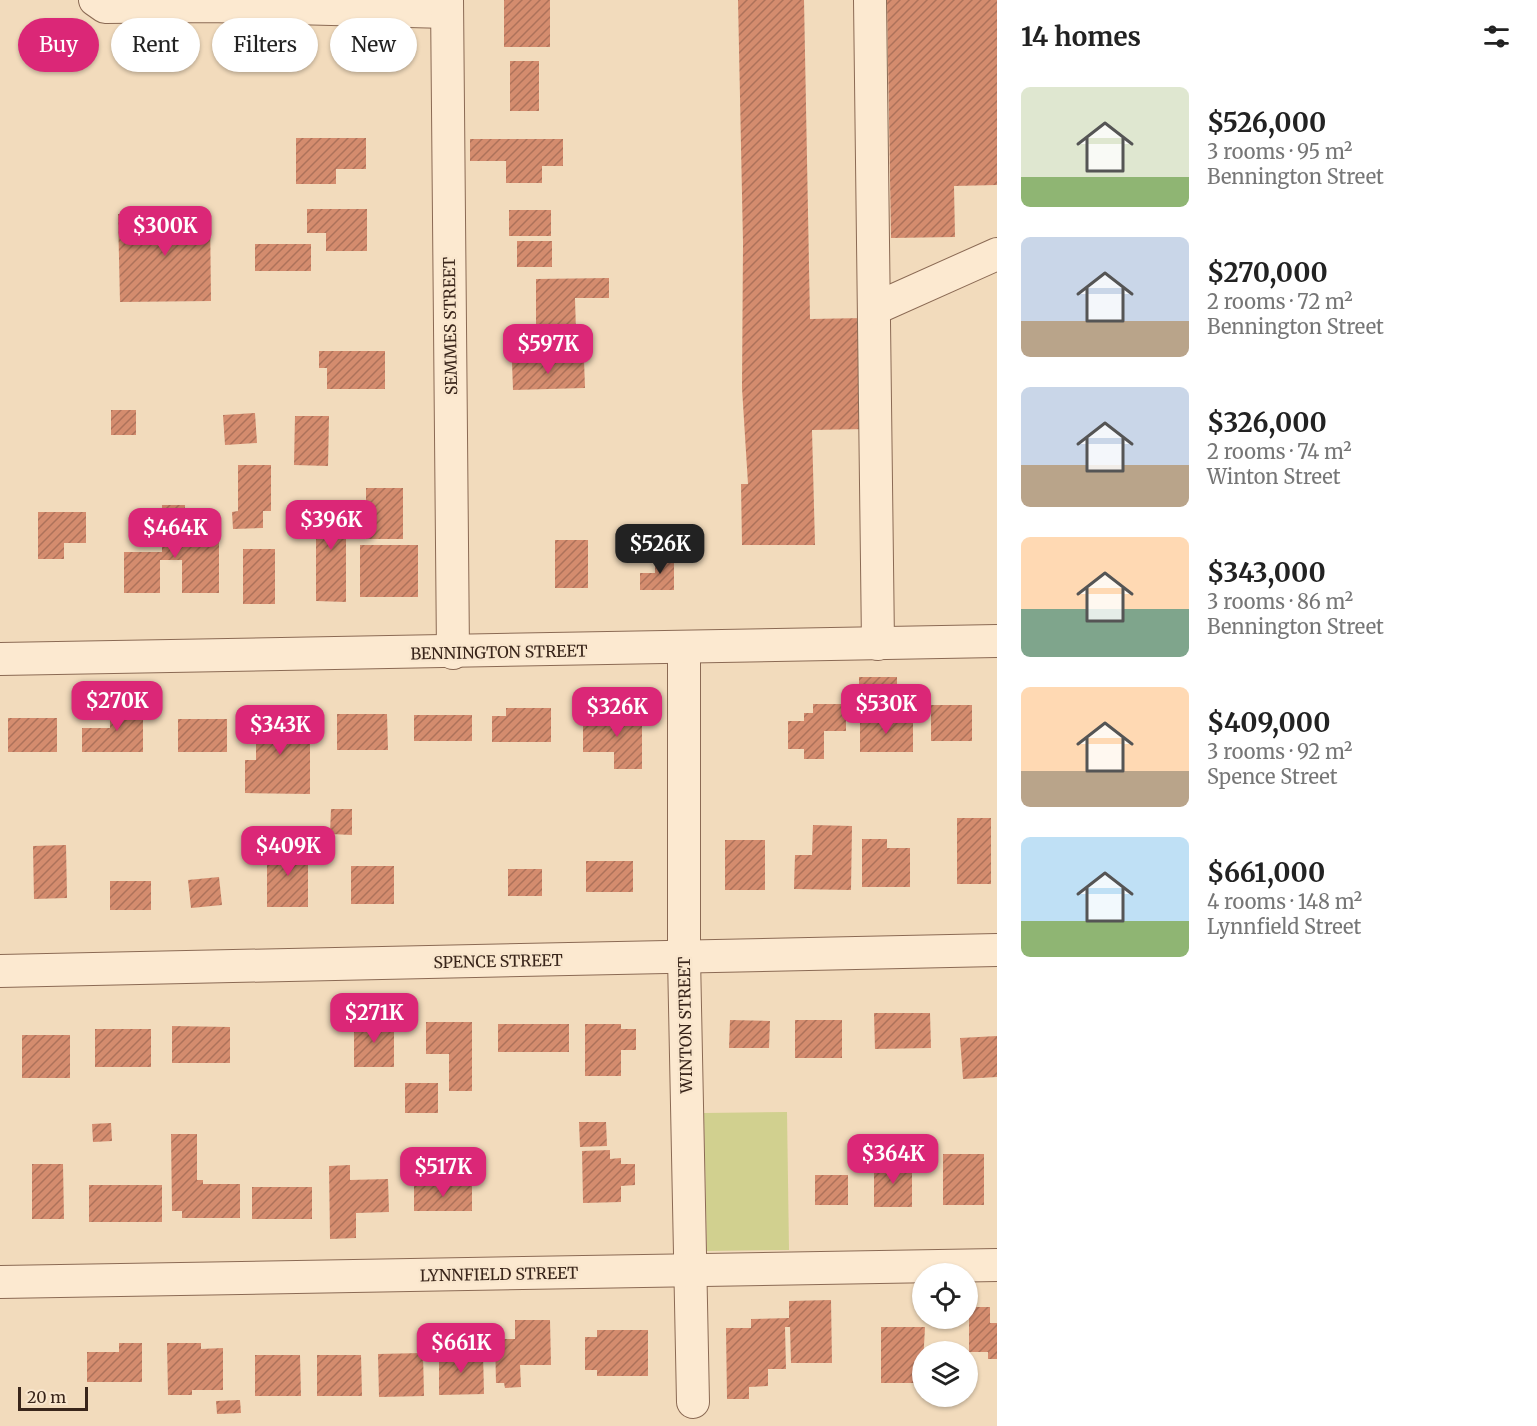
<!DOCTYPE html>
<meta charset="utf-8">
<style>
:root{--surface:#fff;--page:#f2f2f2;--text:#222;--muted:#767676;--accent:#db2777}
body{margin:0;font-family:Merriweather,serif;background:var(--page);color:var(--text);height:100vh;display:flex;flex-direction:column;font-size:22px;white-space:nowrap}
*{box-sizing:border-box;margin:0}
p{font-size:20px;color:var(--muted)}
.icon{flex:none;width:33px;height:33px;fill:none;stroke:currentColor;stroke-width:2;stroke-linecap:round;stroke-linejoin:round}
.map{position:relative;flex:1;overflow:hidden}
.sheet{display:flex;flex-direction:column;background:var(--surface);width:540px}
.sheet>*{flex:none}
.top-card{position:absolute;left:18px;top:18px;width:570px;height:54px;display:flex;gap:12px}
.fabs{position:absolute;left:912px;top:1263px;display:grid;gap:12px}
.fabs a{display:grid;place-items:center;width:66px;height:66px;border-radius:50%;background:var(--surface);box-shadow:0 2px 4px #0004;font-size:30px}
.scale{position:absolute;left:18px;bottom:15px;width:70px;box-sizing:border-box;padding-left:6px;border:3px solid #39251a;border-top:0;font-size:16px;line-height:21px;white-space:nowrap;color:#39251a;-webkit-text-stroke:4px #f9e6cd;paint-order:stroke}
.price{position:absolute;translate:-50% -51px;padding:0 14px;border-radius:12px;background:var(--accent);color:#fff;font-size:20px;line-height:39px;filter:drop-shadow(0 2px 3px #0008)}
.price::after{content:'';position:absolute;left:50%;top:36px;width:18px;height:14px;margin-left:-9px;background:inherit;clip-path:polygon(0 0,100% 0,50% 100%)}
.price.current{background:#222;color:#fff}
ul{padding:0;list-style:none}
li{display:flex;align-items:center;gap:18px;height:150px;padding:0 24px}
li span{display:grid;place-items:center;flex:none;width:168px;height:120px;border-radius:9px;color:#555}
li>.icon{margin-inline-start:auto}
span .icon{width:72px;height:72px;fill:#fffc;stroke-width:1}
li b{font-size:26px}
h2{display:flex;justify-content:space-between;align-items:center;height:72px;padding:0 24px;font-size:26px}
.chip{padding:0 21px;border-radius:27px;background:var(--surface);box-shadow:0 2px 4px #0004;font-size:21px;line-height:54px}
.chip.current{background:var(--accent);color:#fff}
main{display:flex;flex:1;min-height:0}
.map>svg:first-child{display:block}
.green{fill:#d1d08f}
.building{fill:url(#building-hatch)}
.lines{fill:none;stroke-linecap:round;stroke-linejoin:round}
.minor-casing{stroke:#8b6a54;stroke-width:34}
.minor{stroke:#fce9d0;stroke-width:32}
.labels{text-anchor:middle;stroke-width:5;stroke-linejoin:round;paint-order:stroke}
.street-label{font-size:16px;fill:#39251a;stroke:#f9e6cd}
</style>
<main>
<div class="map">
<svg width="997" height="1426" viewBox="0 0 997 1426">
<defs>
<pattern id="building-hatch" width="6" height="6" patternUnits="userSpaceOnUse" patternTransform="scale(1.5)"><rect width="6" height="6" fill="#d48c6e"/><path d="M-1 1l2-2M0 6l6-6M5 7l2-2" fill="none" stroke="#ad725a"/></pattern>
</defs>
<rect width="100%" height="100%" fill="#f2dbbc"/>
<path class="green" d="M787 1112 789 1250 707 1251 704 1113Z"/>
<g class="building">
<rect x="504" y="0" width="46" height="47"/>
<path d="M738 0H804L810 319 865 318 867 429 812 430 815 545H742L741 484H748L742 388 743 243Z"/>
<path d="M887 0H997V185L954 186 955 237 891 238Z"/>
<rect x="510" y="61" width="29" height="50"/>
<path d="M296 138H366V169H336V184H296Z"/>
<path d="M470 139H563V166H542V183H506V161H470Z"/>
<path d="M307 209H367V251H326V233H307Z"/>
<rect x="509" y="210" width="42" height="26"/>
<path d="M210 212 211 301 120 302 118 214Z"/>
<rect x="517" y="241" width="35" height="26"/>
<rect x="255" y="244" width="56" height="27"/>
<path d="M609 278V298H575L576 332H536V279Z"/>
<path d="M319 351H385V389H327V368H319Z"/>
<path d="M584 360 585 388 513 390 512 362Z"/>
<rect x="111" y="410" width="25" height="25"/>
<path d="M255 413 257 443 225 445 223 415Z"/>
<path d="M295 416H329L328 466 294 465Z"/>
<path d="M238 465H271V511H263V528L233 529 232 512 238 511Z"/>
<rect x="366" y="488" width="37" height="51"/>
<path d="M316 500H346V602L316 601Z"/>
<path d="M162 505H185V539H219V593H182V560H160V593H124V552H162Z"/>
<path d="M38 512H86V543H64V559H38Z"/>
<rect x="555" y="540" width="33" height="48"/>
<rect x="360" y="545" width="58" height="52"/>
<rect x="243" y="549" width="32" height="55"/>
<path d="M655 554H674V590H640V573H655Z"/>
<rect x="859" y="677" width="38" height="28"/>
<path d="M813 704H846V731H824V759H804V749H788V721H804V713H813Z"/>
<rect x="931" y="705" width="41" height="36"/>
<path d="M110 706H143V752H82V728H110Z"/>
<path d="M506 708H551V742H492V716H506Z"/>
<path d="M601 712H642V769H614V752H583V725H601Z"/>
<path d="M337 714H387L388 750H337Z"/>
<path d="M256 715H310V794L245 793V760H256Z"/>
<rect x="414" y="715" width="58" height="26"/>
<rect x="8" y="718" width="49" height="34"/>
<rect x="178" y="719" width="49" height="33"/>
<rect x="860" y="719" width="53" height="33"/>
<path d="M331 809H352V835L330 834Z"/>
<rect x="957" y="818" width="34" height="66"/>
<path d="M813 825 852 826 851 890 794 889 795 855H812Z"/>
<path d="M862 839H887V848H910V887H862Z"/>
<rect x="725" y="840" width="40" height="50"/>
<path d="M66 845 67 898 34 899 33 846Z"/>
<rect x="267" y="847" width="41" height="60"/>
<rect x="586" y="861" width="47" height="31"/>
<rect x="351" y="866" width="43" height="38"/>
<rect x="508" y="869" width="34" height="27"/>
<path d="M219 877 222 905 191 908 188 880Z"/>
<rect x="110" y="881" width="41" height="29"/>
<path d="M874 1013H930L931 1048 875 1049Z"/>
<path d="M730 1020 770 1021 769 1048H729Z"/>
<rect x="795" y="1020" width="47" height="38"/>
<rect x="354" y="1022" width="40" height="45"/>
<path d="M426 1022H472V1091H449V1054H426Z"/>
<rect x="498" y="1024" width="71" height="28"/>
<path d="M585 1024H621V1029H636V1050H621V1076H585Z"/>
<path d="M172 1026 230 1027V1063H172Z"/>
<rect x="95" y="1029" width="56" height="38"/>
<rect x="22" y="1035" width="48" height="43"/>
<path d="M997 1036V1077L963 1079 960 1038Z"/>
<rect x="405" y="1083" width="33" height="30"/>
<path d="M579 1122H606L607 1146 580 1147Z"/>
<path d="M111 1123 112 1141 93 1142 92 1124Z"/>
<path d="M171 1134H197V1180H203V1184H240V1218H182V1211H172Z"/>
<path d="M610 1150V1159L621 1158V1164H635V1185L621 1186V1202L583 1203 582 1151Z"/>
<rect x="943" y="1154" width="41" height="51"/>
<path d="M32 1164H63L64 1219H32Z"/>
<rect x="874" y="1164" width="38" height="43"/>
<path d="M350 1165V1180L388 1179 389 1212 356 1213V1238L330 1239 329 1166Z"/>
<rect x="815" y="1175" width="33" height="30"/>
<rect x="414" y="1184" width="58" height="27"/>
<rect x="89" y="1185" width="73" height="37"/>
<rect x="252" y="1187" width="60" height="32"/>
<path d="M831 1300 832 1363H791L790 1327H785L786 1369H768V1386L749 1387V1399H727L726 1328H751V1319L789 1318V1301Z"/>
<path d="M969 1307H990V1323H997V1359H988V1352H969Z"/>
<path d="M515 1320H550L551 1365H520L521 1387 505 1388 504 1383H496L495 1339H515Z"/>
<path d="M881 1327H925L922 1383H881Z"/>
<path d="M597 1330H648V1376H597V1370H585V1337H597Z"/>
<path d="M119 1343H142V1382H87V1352H119Z"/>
<path d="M167 1343H201V1349L223 1348V1390H192V1395H168Z"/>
<path d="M423 1353 424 1396 379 1397 378 1354Z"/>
<path d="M439 1353H483L484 1394 439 1395Z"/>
<path d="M255 1355H300L301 1396H255Z"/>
<path d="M317 1355H361L362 1396H317Z"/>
<path d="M240 1400 241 1413 217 1414 216 1401Z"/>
</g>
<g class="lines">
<g class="minor-casing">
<g id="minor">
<path d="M95 0 105 7 210 6 447 12"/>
<path d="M447 0 453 653"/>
<path d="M870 0 878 644"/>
<path d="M874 309 997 254"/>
<path d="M684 648V957L693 1402"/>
<path d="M0 659 997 641"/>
<path d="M0 971 997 950"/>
<path d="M0 1282 997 1265"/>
</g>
</g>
<use href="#minor" class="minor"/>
</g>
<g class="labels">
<g class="street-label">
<text transform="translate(450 326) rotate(-91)" y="6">SEMMES STREET</text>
<text transform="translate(499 652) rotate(-1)" y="6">BENNINGTON STREET</text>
<text transform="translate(498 961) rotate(-1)" y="6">SPENCE STREET</text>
<text transform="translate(685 1025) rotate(-91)" y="6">WINTON STREET</text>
<text transform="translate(499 1274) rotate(-1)" y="6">LYNNFIELD STREET</text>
</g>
</g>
</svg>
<div class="fabs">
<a><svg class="icon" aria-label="locate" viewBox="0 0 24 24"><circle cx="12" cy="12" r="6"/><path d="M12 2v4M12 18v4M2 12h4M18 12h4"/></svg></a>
<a><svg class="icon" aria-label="layers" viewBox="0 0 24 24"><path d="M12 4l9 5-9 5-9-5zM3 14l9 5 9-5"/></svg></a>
</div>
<div class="scale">20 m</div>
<b class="price" style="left:165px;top:257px">$300K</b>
<b class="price" style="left:548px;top:375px">$597K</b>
<b class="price" style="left:331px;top:551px">$396K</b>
<b class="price" style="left:175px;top:559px">$464K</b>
<b class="price current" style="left:660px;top:575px">$526K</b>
<b class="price" style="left:117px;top:732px">$270K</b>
<b class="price" style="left:886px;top:735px">$530K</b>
<b class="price" style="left:617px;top:738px">$326K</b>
<b class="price" style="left:280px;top:756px">$343K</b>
<b class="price" style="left:288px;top:877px">$409K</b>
<b class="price" style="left:374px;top:1044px">$271K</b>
<b class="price" style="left:893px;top:1185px">$364K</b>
<b class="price" style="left:443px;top:1198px">$517K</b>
<b class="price" style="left:461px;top:1374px">$661K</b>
<div class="top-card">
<a class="chip current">Buy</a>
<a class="chip">Rent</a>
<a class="chip">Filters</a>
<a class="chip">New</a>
</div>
</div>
<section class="sheet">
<h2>14 homes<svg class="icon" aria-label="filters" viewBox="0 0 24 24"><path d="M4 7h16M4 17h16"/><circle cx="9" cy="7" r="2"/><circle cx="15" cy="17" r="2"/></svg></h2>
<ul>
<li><span style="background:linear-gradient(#dfe7d0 75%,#8fb573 0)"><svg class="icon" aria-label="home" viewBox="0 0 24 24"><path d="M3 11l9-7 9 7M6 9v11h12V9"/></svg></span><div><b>$526,000</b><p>3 rooms · 95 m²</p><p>Bennington Street</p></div></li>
<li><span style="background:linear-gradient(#c9d6e8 70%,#b9a48a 0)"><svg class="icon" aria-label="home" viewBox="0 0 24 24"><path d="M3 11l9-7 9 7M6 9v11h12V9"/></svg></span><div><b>$270,000</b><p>2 rooms · 72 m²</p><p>Bennington Street</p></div></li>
<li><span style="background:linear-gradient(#c9d6e8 65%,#b9a48a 0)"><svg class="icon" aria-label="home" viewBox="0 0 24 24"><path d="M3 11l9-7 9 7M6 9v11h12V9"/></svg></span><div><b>$326,000</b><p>2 rooms · 74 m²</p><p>Winton Street</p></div></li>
<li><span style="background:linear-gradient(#ffd9b3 60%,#7fa58c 0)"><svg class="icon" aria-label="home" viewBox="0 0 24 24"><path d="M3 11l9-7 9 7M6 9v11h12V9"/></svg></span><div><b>$343,000</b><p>3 rooms · 86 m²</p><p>Bennington Street</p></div></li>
<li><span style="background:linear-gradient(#ffd9b3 70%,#b9a48a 0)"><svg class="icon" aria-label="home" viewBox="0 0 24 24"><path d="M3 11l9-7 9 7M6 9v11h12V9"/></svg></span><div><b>$409,000</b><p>3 rooms · 92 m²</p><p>Spence Street</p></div></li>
<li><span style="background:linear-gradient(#bfe0f5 70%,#8fb573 0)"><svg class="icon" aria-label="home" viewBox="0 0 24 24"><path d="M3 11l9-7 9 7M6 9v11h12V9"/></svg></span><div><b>$661,000</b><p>4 rooms · 148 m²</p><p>Lynnfield Street</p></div></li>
</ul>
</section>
</main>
